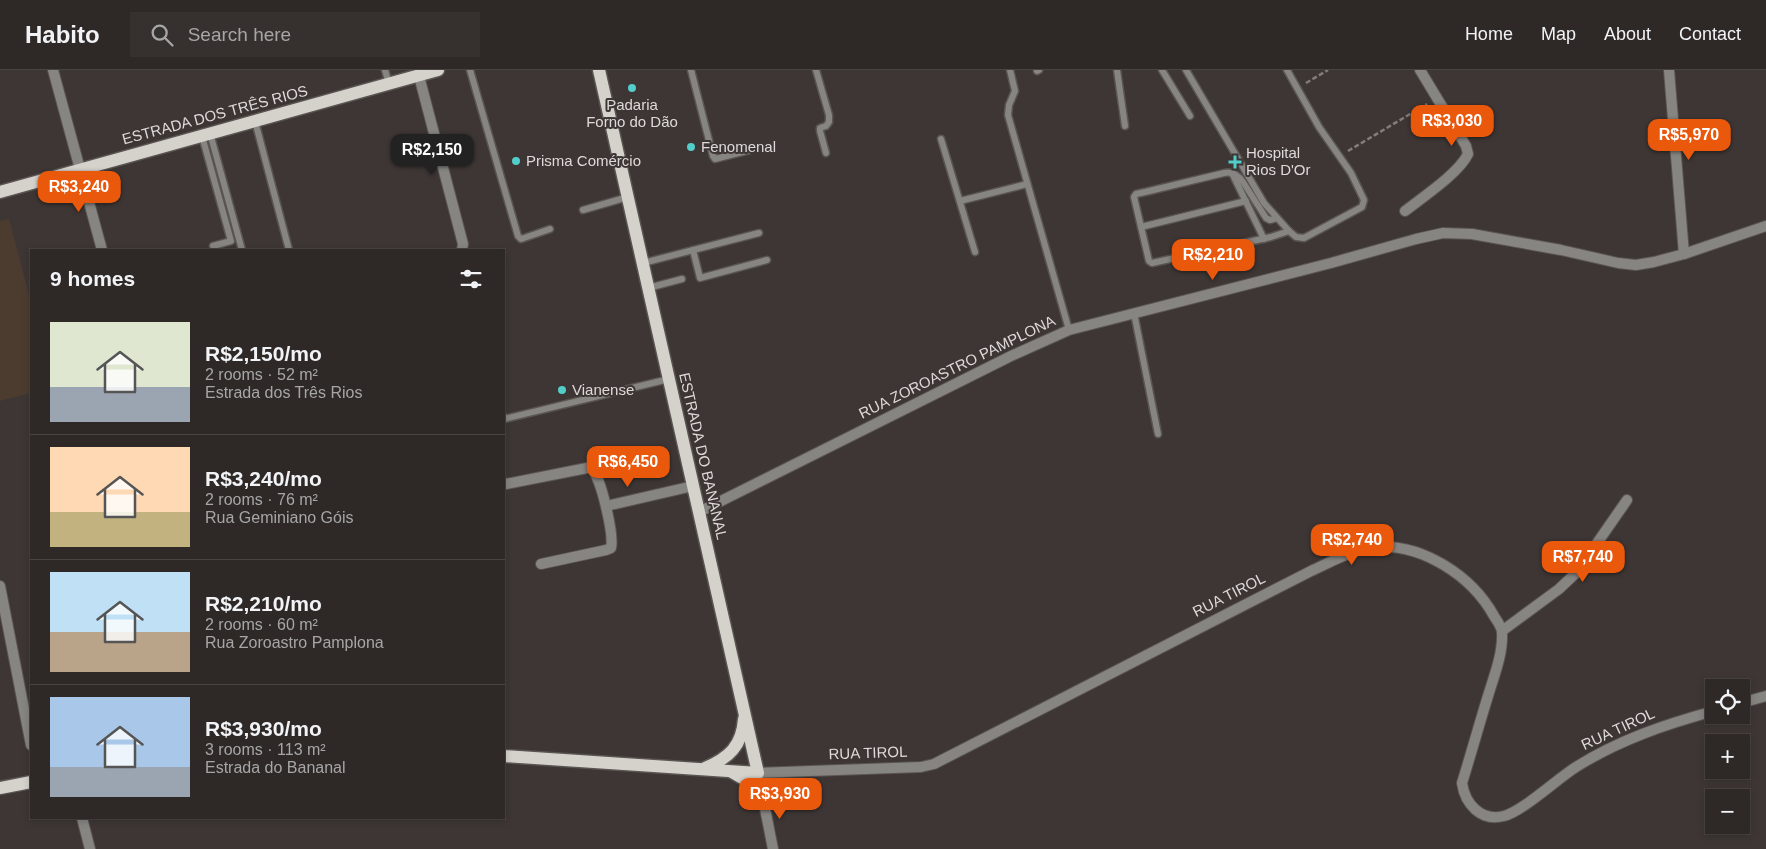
<!DOCTYPE html>
<meta charset="utf-8">
<style>
:root{--surface:#2e2827;--page:#36302f;--text:#f1f3f6;--muted:#a7a6a7;--line:#494444;--accent:#ea580c}
body{margin:0;font-family:Helvetica,sans-serif;background:var(--page);color:var(--text);height:100vh;display:flex;flex-direction:column;font-size:19px;white-space:nowrap}
*{box-sizing:border-box;margin:0}
p{font-size:16px;color:var(--muted)}
.icon{flex:none;width:28px;height:28px;fill:none;stroke:currentColor;stroke-width:2;stroke-linecap:round;stroke-linejoin:round}
.map{position:relative;flex:1;overflow:hidden}
.sheet{position:absolute;left:30px;top:179px;width:475px;height:570px;display:flex;flex-direction:column;background:var(--surface);border-radius:0px;box-shadow:0 2px 8px #0003,0 0 0 1px var(--line)}
.sheet>*{flex:none}
.buttons{position:absolute;left:1705px;top:609px;display:grid;gap:10px}
.buttons a{display:grid;place-items:center;width:45px;height:45px;border-radius:0px;background:var(--surface);box-shadow:0 2px 8px #0003,0 0 0 1px var(--line);font-size:25px}
.price{position:absolute;translate:-50% -42px;padding:0 11px;border-radius:10px;background:var(--accent);color:#fff;font-size:16px;line-height:32px;filter:drop-shadow(0 1px 2px #0008)}
.price::after{content:'';position:absolute;left:50%;top:30px;width:15px;height:11px;margin-left:-8px;background:inherit;clip-path:polygon(0 0,100% 0,50% 100%)}
.price.selected{background:#222;color:#fff}
ul{padding:0;list-style:none}
li{display:flex;align-items:center;gap:15px;height:125px;padding:0 20px}
li+li{border-top:1px solid var(--line)}
li span{display:grid;place-items:center;flex:none;width:140px;height:100px;border-radius:0px;color:#555}
li>.icon{margin-inline-start:auto}
span .icon{width:60px;height:60px;fill:#fffc;stroke-width:1}
li b{font-size:21px}
h2{display:flex;justify-content:space-between;align-items:center;height:60px;padding:0 20px;font-size:21px}
header{display:flex;align-items:center;gap:30px;box-sizing:border-box;height:70px;padding:0 25px;background:var(--surface);border-bottom:1px solid var(--line)}
header strong{font-size:24px}
nav{display:flex;gap:28px;margin-inline-start:auto;font-size:18px}
.search{width:350px;height:45px;background:var(--page);display:flex;align-items:center;gap:12px;box-sizing:border-box;padding:0 18px;border-radius:0px;color:var(--muted);font-size:19px}
.map>svg:first-child{display:block}
.commercial{fill:#4c3c30}
.lines{fill:none;stroke-linecap:round;stroke-linejoin:round}
.service-casing{stroke:#5a5452;stroke-width:9}
.minor-casing{stroke:#5a5452;stroke-width:12}
.tertiary-casing{stroke:#5a5452;stroke-width:12}
.primary-casing{stroke:#5a5452;stroke-width:15}
.path{stroke:#827c7b;stroke-width:2.5;stroke-dasharray:5 2.5;stroke-linecap:butt}
.service{stroke:#868582;stroke-width:6}
.minor{stroke:#868582;stroke-width:10}
.tertiary{stroke:#868582;stroke-width:10}
.primary{stroke:#d5d2cc;stroke-width:12}
.poi-dot{fill:#53cdc9;stroke:#3d3634;stroke-width:2}
.labels{text-anchor:middle;stroke-width:4;stroke-linejoin:round;paint-order:stroke}
.poi-label{font-size:15px;fill:#dedad9;stroke:#3d3634;text-anchor:start}
.street-label{font-size:15px;fill:#dedad9;stroke:#3d3634}
</style>
<header>
<strong>Habito</strong>
<div class="search"><svg class="icon" aria-label="search" viewBox="0 0 24 24"><circle cx="10" cy="10" r="6"/><path d="M15 15l6 6"/></svg>Search here</div>
<nav><a>Home</a><a>Map</a><a>About</a><a>Contact</a></nav>
</header>
<div class="map">
<svg width="1766" height="779" viewBox="0 0 1766 779">
<rect width="100%" height="100%" fill="#3d3634"/>
<path class="commercial" d="M9 149 31 232V323L0 331V151Z"/>
<g class="lines">
<g class="service-casing">
<g id="service">
<path d="M385 0 389 14"/>
<path d="M470 0 518 166 521 169 524 168 550 159"/>
<path d="M691 0 713 86 715 89 758 78"/>
<path d="M816 0 829 45V52L826 56 820 58V61L826 83"/>
<path d="M1010 0 1015 21 1009 35 1008 45 1069 260"/>
<path d="M1117 0 1125 56"/>
<path d="M1162 0 1190 46"/>
<path d="M1186 0 1264 133 1289 161 1296 167 1304 168 1362 137 1364 130 1351 103 1319 57 1287 0"/>
<path d="M1037 1 1039 0"/>
<path d="M255 51 289 180"/>
<path d="M210 63 242 180"/>
<path d="M202 66 231 171 213 176"/>
<path d="M941 69 975 182"/>
<path d="M1232 103 1264 169"/>
<path d="M960 131 1027 114"/>
<path d="M583 140 628 127"/>
<path d="M1277 148 1270 150 1266 148 1243 112C1238 105 1232 101 1224 103L1145 122 1136 124 1134 127 1149 191 1152 193 1271 167 1289 161"/>
<path d="M1141 157 1246 131"/>
<path d="M693 180 700 208 767 190"/>
<path d="M643 193 759 163"/>
<path d="M648 218 682 209"/>
<path d="M1134 243 1158 364"/>
<path d="M504 347V349L669 309"/>
</g>
</g>
<g class="minor-casing">
<g id="minor">
<path d="M1669 0 1684 184"/>
<path d="M419 6 463 174 462 180"/>
<path d="M1405 141C1423 127 1459 103 1468 84L1466 76 1420 0"/>
<path d="M506 414 587 398H591C601 406 614 465 611 478L606 480 541 494"/>
<path d="M606 436 693 416"/>
<path d="M699 442 1011 286 1069 260 1331 193 1416 169 1443 163 1472 164 1561 180 1618 193 1636 195 1654 192 1684 184 1766 156"/>
<path d="M0 516 31 675"/>
<path d="M1502 561 1559 519 1577 502 1627 430"/>
<path d="M1741 633 1766 626"/>
<path d="M758 703 921 697 934 694 1311 501C1331 492 1353 479 1375 477 1422 473 1472 506 1494 546 1497 551 1502 557 1502 563 1503 584 1494 606 1488 626 1479 655 1471 684 1462 713 1465 734 1481 752 1504 746 1523 741 1557 709 1576 697 1619 670 1666 654 1714 641"/>
<path d="M82 748 90 779"/>
</g>
</g>
<g class="tertiary-casing">
<g id="tertiary">
<path d="M53 0 102 180"/>
<path d="M758 703 773 779"/>
</g>
</g>
<g class="primary-casing">
<g id="primary">
<path d="M0 122 438 0"/>
<path d="M504 686 758 703 599 0"/>
<path d="M705 698C729 688 742 676 744 649"/>
<path d="M732 702 744 709 763 726"/>
<path d="M0 718 31 712"/>
</g>
</g>
<g class="path">
<path d="M1306 13 1328 0"/>
<path d="M1348 81 1427 34"/>
</g>
<use href="#service" class="service"/>
<use href="#minor" class="minor"/>
<use href="#tertiary" class="tertiary"/>
<use href="#primary" class="primary"/>
</g>
<g class="poi-dot">
<circle cx="632" cy="18" r="5"/>
<circle cx="691" cy="77" r="5"/>
<circle cx="516" cy="91" r="5"/>
<path d="M1232.5 84.5h5v5h5v5h-5v5h-5v-5h-5v-5h5z"/>
<circle cx="562" cy="320" r="5"/>
</g>
<g class="labels">
<g class="poi-label">
<text x="632" y="40" text-anchor="middle">Padaria<tspan x="632" dy="17">Forno do Dão</tspan></text>
<text x="701" y="82">Fenomenal</text>
<text x="1246" y="88">Hospital<tspan x="1246" dy="17">Rios D'Or</tspan></text>
<text x="526" y="96">Prisma Comércio</text>
<text x="572" y="325">Vianense</text>
</g>
<g class="street-label">
<text transform="translate(215 45) rotate(-15)" y="5">ESTRADA DOS TRÊS RIOS</text>
<text transform="translate(957 297) rotate(-26)" y="5">RUA ZOROASTRO PAMPLONA</text>
<text transform="translate(703 386) rotate(77)" y="5">ESTRADA DO BANANAL</text>
<text transform="translate(1229 525) rotate(-27)" y="5">RUA TIROL</text>
<text transform="translate(1618 659) rotate(-25)" y="5">RUA TIROL</text>
<text transform="translate(868 683) rotate(-2)" y="5">RUA TIROL</text>
</g>
</g>
</svg>
<div class="buttons">
<a><svg class="icon" aria-label="locate" viewBox="0 0 24 24"><circle cx="12" cy="12" r="6"/><path d="M12 2v4M12 18v4M2 12h4M18 12h4"/></svg></a>
<a>+</a>
<a>−</a>
</div>
<b class="price" style="left:1452px;top:77px">R$3,030</b>
<b class="price" style="left:1689px;top:91px">R$5,970</b>
<b class="price selected" style="left:432px;top:106px">R$2,150</b>
<b class="price" style="left:79px;top:143px">R$3,240</b>
<b class="price" style="left:1213px;top:211px">R$2,210</b>
<b class="price" style="left:628px;top:418px">R$6,450</b>
<b class="price" style="left:1352px;top:496px">R$2,740</b>
<b class="price" style="left:1583px;top:513px">R$7,740</b>
<b class="price" style="left:780px;top:750px">R$3,930</b>
<section class="sheet">
<h2>9 homes<svg class="icon" aria-label="filters" viewBox="0 0 24 24"><path d="M4 7h16M4 17h16"/><circle cx="9" cy="7" r="2"/><circle cx="15" cy="17" r="2"/></svg></h2>
<ul>
<li><span style="background:linear-gradient(#dfe7d0 65%,#9aa5b1 0)"><svg class="icon" aria-label="home" viewBox="0 0 24 24"><path d="M3 11l9-7 9 7M6 9v11h12V9"/></svg></span><div><b>R$2,150/mo</b><p>2 rooms · 52 m²</p><p>Estrada dos Três Rios</p></div></li>
<li><span style="background:linear-gradient(#ffd9b3 65%,#c2b280 0)"><svg class="icon" aria-label="home" viewBox="0 0 24 24"><path d="M3 11l9-7 9 7M6 9v11h12V9"/></svg></span><div><b>R$3,240/mo</b><p>2 rooms · 76 m²</p><p>Rua Geminiano Góis</p></div></li>
<li><span style="background:linear-gradient(#bfe0f5 60%,#b9a48a 0)"><svg class="icon" aria-label="home" viewBox="0 0 24 24"><path d="M3 11l9-7 9 7M6 9v11h12V9"/></svg></span><div><b>R$2,210/mo</b><p>2 rooms · 60 m²</p><p>Rua Zoroastro Pamplona</p></div></li>
<li><span style="background:linear-gradient(#a9c7e8 70%,#9aa5b1 0)"><svg class="icon" aria-label="home" viewBox="0 0 24 24"><path d="M3 11l9-7 9 7M6 9v11h12V9"/></svg></span><div><b>R$3,930/mo</b><p>3 rooms · 113 m²</p><p>Estrada do Bananal</p></div></li>
</ul>
</section>
</div>
